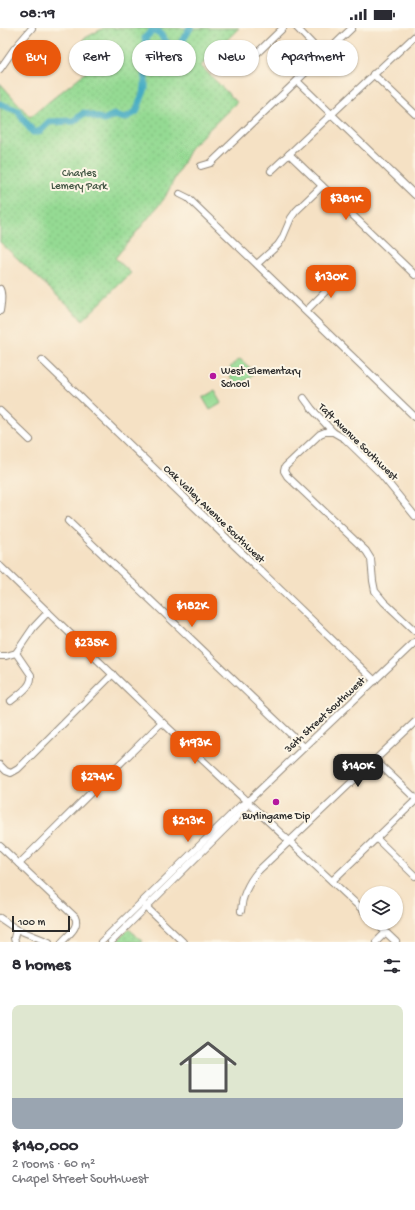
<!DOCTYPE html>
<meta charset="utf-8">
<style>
:root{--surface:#fff;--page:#f2f2f3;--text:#2b2b33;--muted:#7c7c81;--accent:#ea580c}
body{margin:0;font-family:"Gochi Hand",sans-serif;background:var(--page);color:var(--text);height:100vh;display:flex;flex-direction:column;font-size:15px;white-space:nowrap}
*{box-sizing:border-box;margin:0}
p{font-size:13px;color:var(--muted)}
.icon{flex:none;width:22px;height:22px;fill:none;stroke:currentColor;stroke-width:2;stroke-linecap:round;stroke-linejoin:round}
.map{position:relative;height:914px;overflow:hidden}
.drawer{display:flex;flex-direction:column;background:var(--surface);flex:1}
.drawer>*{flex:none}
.banner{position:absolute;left:12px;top:12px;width:391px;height:36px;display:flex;gap:8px}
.tools{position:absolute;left:359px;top:858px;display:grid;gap:8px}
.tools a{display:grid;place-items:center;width:44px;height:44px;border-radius:50%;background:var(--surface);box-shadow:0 1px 3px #0004;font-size:20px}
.scale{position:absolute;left:12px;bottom:10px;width:58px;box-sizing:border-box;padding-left:4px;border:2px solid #2b2b2b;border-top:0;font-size:11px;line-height:14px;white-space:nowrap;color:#2b2b2b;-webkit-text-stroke:3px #fcf5e5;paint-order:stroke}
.price{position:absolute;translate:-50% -34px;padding:0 9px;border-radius:8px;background:var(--accent);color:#fff;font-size:13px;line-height:26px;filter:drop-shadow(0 1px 2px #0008)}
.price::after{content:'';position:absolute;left:50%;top:24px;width:12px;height:9px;margin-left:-6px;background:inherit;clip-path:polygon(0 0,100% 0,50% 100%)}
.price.on{background:#222;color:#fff}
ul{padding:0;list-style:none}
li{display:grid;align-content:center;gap:8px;height:212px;padding:0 12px}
li span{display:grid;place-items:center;height:124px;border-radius:8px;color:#555}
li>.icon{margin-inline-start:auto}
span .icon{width:72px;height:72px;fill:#fffc;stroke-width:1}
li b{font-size:17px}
h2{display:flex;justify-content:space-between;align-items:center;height:48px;padding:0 12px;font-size:17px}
.pill{padding:0 14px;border-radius:18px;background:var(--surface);box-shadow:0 1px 3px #0004;font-size:14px;line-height:36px}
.pill.on{background:var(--accent);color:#fff}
.status{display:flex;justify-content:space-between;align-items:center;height:28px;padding:0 20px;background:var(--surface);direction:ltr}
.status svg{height:11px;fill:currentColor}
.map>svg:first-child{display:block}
.grass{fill:#94da93;stroke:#60825f}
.park{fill:url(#park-dots);stroke:#60825f}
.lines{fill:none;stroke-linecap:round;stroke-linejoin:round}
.river{stroke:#44abc3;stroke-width:7}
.minor-casing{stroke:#908678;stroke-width:8}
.minor{stroke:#fff;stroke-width:6}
.poi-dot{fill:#b5179e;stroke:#fcf5e5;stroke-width:1.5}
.labels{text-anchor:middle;stroke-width:4;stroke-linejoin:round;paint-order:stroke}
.park-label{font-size:11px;fill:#455745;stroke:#fcf5e5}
.poi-label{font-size:11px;fill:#2b2b2b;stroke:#fcf5e5;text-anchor:start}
.street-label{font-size:11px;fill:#2b2b2b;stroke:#fcf5e5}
</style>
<div class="status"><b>08:19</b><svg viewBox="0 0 49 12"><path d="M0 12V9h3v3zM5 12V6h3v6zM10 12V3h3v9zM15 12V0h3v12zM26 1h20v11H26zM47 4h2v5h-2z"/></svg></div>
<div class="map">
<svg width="415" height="914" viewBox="0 0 415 914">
<defs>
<pattern id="park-dots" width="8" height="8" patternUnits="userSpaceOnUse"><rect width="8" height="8" fill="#94da93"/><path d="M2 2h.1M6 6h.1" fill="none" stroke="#80bb7f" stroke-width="1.8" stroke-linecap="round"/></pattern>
</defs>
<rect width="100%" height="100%" fill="#fcf5e5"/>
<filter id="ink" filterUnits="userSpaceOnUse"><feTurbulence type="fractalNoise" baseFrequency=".025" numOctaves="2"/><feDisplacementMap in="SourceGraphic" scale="8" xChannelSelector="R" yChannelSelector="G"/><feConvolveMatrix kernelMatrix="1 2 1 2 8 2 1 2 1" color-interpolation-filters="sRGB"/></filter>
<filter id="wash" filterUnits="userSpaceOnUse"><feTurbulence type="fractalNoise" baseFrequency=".012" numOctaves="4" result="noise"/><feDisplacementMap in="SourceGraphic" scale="16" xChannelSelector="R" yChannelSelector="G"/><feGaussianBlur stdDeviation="0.9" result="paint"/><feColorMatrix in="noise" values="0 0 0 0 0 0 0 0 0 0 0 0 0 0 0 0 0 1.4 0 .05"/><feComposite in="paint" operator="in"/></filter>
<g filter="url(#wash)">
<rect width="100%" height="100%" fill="#f5e1c4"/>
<g class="grass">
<path d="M240 331 255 344C250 349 246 355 237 355 223 346 229 338 240 331Z"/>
<path d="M215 363 222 375 210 382 203 370Z"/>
</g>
<g class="park">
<path d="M104 0H239L201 38 237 74 191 119 164 171 115 230 131 245 83 292 0 214V55L30 89 97 35 83 11Z"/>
<path d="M129 901 143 914H118L117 913Z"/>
</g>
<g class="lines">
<path class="river" d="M0 76 18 83 23 91 33 104H39L49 94 74 93 84 85 104 92 114 87 125 90 136 84 145 60V37L147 22 145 10 152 3 159 4C165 12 168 20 178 20L190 0"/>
</g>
</g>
<g filter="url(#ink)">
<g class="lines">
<g class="minor-casing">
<g id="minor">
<path d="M297 0 323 27"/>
<path d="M241 37 253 29 283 0"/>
<path d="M0 41 14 21 32 0"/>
<path d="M373 46 415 86"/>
<path d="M297 53 415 167"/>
<path d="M289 126 415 247"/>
<path d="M201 138 211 135 352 0"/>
<path d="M271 143 415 8"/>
<path d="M180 166 188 170 415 389"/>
<path d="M257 236 278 217 282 211 291 190 296 183 322 158"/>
<path d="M0 261C3 267 1 276 0 283"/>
<path d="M306 283 344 245"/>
<path d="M42 332 375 653"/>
<path d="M304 370 312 381 333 404 345 411 380 445 415 488"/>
<path d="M0 383 30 412"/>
<path d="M333 404H325L320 406 285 439 284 443 287 448 366 523 371 531 373 553 375 563 384 574 415 603"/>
<path d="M68 493 304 719"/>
<path d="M0 538 162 694 366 885"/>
<path d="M0 628H6L16 625 33 600 48 584"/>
<path d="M11 673C19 666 33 658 31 647L16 625"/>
<path d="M375 732 415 770"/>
<path d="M0 737 6 743 11 745 18 741 113 646"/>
<path d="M376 810 415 848"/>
<path d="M0 818 75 889C80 899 68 907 62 914"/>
<path d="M19 836 162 694"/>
<path d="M332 853 415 773"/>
<path d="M144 877 183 914"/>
<path d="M241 883C242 867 248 855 258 843L415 694"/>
<path d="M0 890 16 901 49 914"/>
<path d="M376 895 396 914"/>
<path d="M15 914 14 910 16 901"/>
<path d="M101 914 241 777 248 773 415 614"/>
<path d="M111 914 245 781 248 773"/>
<path d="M376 914 386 904"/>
</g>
</g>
<use href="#minor" class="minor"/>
</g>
</g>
<g class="poi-dot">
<circle cx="213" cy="348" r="4"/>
<circle cx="276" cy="774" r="4"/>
</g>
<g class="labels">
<g class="park-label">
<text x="79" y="148">Charles<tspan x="79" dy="13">Lemery Park</tspan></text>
</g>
<g class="poi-label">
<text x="221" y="346">West Elementary<tspan x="221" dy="13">School</tspan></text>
<text x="276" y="791" text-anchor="middle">Burlingame Dip</text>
</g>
<g class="street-label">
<text transform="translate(359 413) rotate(44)" y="4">Taft Avenue Southwest</text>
<text transform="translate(215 485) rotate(44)" y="4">Oak Valley Avenue Southwest</text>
<text transform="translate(324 686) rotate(-43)" y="4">36th Street Southwest</text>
</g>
</g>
</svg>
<div class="tools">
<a><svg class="icon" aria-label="layers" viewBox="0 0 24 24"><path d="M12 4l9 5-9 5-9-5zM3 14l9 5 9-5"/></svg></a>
</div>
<div class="scale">100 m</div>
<b class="price" style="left:346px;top:193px">$381K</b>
<b class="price" style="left:331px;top:271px">$130K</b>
<b class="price" style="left:192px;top:600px">$182K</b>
<b class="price" style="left:91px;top:637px">$235K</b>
<b class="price" style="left:195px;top:737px">$193K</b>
<b class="price on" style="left:358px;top:760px">$140K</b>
<b class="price" style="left:97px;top:771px">$274K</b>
<b class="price" style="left:188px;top:815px">$213K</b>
<div class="banner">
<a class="pill on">Buy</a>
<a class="pill">Rent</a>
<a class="pill">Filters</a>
<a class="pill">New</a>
<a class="pill">Apartment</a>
</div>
</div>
<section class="drawer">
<h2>8 homes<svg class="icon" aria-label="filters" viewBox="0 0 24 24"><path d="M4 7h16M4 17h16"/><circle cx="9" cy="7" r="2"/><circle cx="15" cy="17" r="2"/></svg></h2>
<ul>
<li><span style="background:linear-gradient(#dfe7d0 75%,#9aa5b1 0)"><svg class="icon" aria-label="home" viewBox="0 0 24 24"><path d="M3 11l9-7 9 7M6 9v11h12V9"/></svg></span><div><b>$140,000</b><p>2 rooms · 60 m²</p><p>Chapel Street Southwest</p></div></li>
</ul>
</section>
